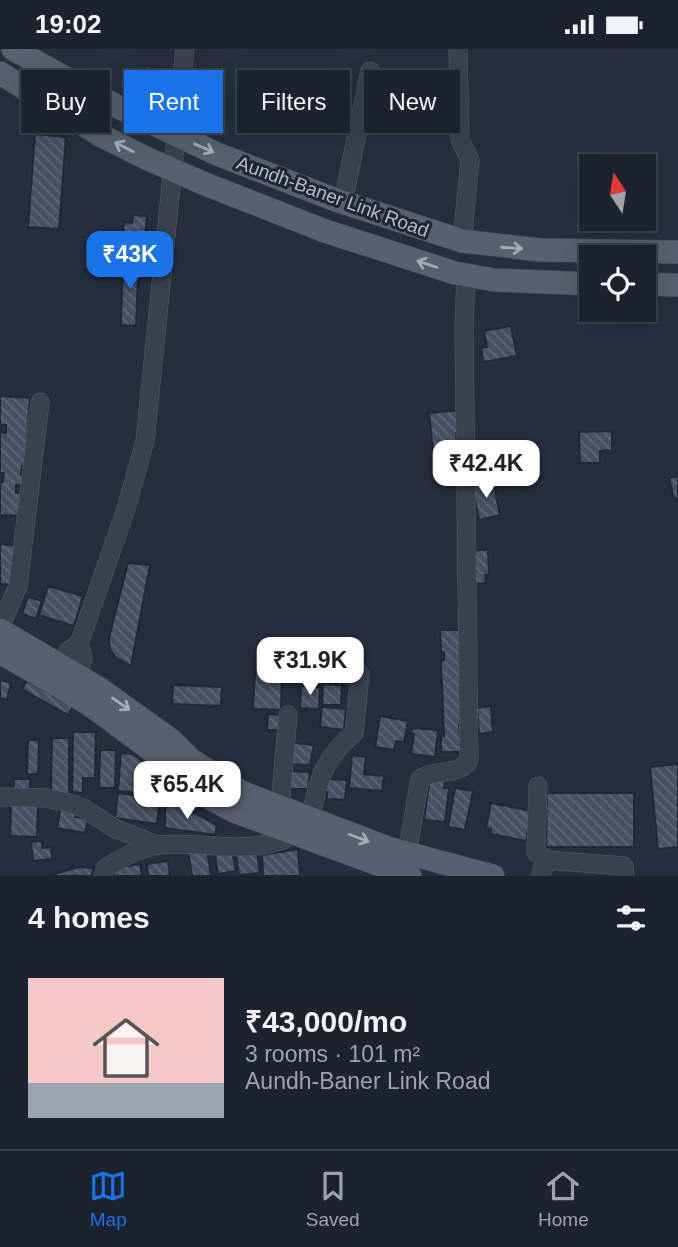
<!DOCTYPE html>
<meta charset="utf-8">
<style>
:root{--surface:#1b232e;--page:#282f3a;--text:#f1f3f6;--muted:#a0a4aa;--line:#39404a;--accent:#1a73e8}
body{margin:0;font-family:Helvetica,sans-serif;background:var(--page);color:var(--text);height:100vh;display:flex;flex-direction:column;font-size:26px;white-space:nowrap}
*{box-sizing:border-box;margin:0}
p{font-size:23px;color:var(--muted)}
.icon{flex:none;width:38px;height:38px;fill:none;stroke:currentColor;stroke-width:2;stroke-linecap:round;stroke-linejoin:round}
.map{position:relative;height:827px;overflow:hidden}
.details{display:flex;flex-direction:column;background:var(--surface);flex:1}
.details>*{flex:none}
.guide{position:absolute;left:21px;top:21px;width:637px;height:63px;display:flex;gap:14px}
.needle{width:46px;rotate:348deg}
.buttons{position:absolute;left:579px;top:105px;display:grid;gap:14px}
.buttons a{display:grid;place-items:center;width:77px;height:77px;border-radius:0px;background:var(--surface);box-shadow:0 7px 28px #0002,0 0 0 2px var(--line);font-size:35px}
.price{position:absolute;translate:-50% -60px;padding:0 16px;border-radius:14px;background:#fff;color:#222;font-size:23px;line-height:46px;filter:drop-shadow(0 2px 4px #0008)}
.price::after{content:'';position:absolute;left:50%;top:42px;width:21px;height:16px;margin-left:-10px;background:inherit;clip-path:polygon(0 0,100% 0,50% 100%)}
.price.selected{background:var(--accent);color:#fff}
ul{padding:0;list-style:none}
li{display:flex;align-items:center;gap:21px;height:175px;padding:0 28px}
li span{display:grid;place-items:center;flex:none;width:196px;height:140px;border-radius:0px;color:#555}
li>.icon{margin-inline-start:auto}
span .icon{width:84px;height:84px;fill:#fffc;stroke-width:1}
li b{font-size:30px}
h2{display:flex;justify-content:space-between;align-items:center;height:84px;padding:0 28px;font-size:30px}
.chip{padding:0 24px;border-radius:0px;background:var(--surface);box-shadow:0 7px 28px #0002,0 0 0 2px var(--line);font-size:24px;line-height:63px}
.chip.selected{background:var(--accent);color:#fff}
.status{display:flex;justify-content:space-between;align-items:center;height:49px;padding:0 35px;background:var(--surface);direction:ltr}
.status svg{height:19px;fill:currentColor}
.tabs{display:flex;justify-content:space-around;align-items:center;height:98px;border-top:2px solid var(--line);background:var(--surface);font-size:19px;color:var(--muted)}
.tabs a{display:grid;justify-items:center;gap:4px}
.tabs .selected{color:var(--accent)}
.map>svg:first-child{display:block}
.building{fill:url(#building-back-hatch);stroke:#1f2835;stroke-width:2}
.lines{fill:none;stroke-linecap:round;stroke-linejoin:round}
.minor-casing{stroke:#565f6c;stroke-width:19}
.major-casing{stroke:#414a57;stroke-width:24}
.minor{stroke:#38414e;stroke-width:18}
.major{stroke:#56606e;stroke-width:23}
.oneway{stroke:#a1aab7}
.labels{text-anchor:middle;stroke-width:6;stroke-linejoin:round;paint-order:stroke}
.street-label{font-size:19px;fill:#b4bcc9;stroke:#1d2633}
</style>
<div class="status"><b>19:02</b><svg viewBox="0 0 49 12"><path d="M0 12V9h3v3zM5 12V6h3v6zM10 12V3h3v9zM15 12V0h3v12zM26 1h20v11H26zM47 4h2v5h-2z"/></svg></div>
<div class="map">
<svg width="678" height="827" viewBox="0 0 678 827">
<defs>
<pattern id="building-back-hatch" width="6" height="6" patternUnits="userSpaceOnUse" patternTransform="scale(1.75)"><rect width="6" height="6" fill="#455162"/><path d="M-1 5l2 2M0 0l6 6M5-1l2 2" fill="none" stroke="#5d6877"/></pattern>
</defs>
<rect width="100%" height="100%" fill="#242f3e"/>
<g class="building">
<path d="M146 17 164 19 161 47 143 45Z"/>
<path d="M35 85 66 88 59 180 28 178Z"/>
<path d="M133 166 147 167 144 199 122 197 124 173 132 174Z"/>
<path d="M123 207 139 208 136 277 121 276Z"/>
<path d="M606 265 646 267 645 276 606 274Z"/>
<path d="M511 277 517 307 483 313 481 299 487 298 484 282Z"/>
<path d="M0 347 30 349 25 418 22 417 21 426 25 427 24 437 16 436V444H23L22 467 0 466V433H3L4 424H0V383L6 384V376H0Z"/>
<path d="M463 361 465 384H456L457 400 433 402 429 364Z"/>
<path d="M612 382V401L600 402V414H580L579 383Z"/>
<path d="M678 427V454L677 449 674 450 669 429Z"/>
<path d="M493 431 500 466 479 471 472 435Z"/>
<path d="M0 495 17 497 12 536 0 535Z"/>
<path d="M474 501H488L489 526H485L486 534 475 535Z"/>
<path d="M128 514 150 516 131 617 115 608 110 600 109 589Z"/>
<path d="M48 537 83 547 74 577 39 566Z"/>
<path d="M28 548 42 552 36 570 22 565Z"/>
<path d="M440 581H460L463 676H459L460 688H463V703H441V687H444L441 612 444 611V603H441Z"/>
<path d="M255 623 282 624 281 661 253 660Z"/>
<path d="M0 631 11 634 7 651 0 649Z"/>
<path d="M27 632 73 658 68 666 22 640Z"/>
<path d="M323 635 342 636 341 656H322Z"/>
<path d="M173 636 222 638 221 657 172 655Z"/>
<path d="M301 637 320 638 319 660 300 659Z"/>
<path d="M491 657 493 683 479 685 477 659Z"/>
<path d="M322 658 346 660 344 681 320 678Z"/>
<path d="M268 665 280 666V681H267Z"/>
<path d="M380 667 408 672 404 693 396 692 394 701 375 698Z"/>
<path d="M412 679 438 681 435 708 411 705 414 685H411Z"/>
<path d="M73 683H96L95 729H83V744L72 743Z"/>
<path d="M52 689H69V745H51Z"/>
<path d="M28 691H39L38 725H27Z"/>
<path d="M288 693 314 696 310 716 287 715Z"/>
<path d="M100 701H116L115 739H99Z"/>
<path d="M121 704 133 705 152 720 148 745 118 742Z"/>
<path d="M352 706 366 708 364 725 384 727 382 742 349 739Z"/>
<path d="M678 715V798L658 800 650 718Z"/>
<path d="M290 722 310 723 308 740H288Z"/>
<path d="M430 727 445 729 444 739H449L445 773 424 771Z"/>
<path d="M14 730H30V745L13 744Z"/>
<path d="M325 730 347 731 345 751 327 750V743H324Z"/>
<path d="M455 739 473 742 465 781 448 778Z"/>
<path d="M118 744 160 750 157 775 115 769Z"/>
<path d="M547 744H634V798H546Z"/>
<path d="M491 754 531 762 526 792 491 785V780L486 779Z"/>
<path d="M11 755 38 756 37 788 10 787Z"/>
<path d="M165 756H179L217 776 215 786 165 779Z"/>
<path d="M61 757 77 760 75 768 88 770 85 784 57 779Z"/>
<path d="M42 792V799L51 798 52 810 33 812 31 793Z"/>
<path d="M298 800 300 827H263L262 806Z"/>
<path d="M207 801 211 827H192L188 803Z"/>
<path d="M232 803 236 822 218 825 215 806Z"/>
<path d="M257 803 260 824 239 826 236 806Z"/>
<path d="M168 812 170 827H148L147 815Z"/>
<path d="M140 815 142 827H114L113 819Z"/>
<path d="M79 818 94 819 91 827H47Z"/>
</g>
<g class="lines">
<g class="minor-casing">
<g id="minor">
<path d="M458 0 460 91 470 111 462 192"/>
<path d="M343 153 370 22"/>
<path d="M0 578 18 537 40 353"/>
<path d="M79 595 126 460 145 392 185 0"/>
<path d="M55 627 68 602 79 595 83 610 73 635"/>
<path d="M538 737 536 803 547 811"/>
<path d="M0 748 47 749 66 753 83 759 114 779 157 796"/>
<path d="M280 758 288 666"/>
<path d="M310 770C318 732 323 710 354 684L360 625"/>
<path d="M407 805 420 730C434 720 463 727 469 710L464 279 466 226"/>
<path d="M103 827 105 820C119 810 141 798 159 796 200 792 243 805 283 791L291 771"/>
<path d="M540 827 547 811 624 817 625 827"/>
</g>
</g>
<g class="major-casing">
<g id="major">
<path d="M13 0 116 57 217 105 336 151 462 192 540 201 678 203"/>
<path d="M0 24 100 86 146 109 205 135 325 182 455 224 495 231 592 235"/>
<path d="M644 235 678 236"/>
<path d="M0 581 100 640 171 691 191 711 243 744 388 799 493 827"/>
<path d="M0 603 89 655 158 706 190 737 204 746 234 762 410 827"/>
</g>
</g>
<use href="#minor" class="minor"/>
<use href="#major" class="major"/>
</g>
<defs><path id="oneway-shaft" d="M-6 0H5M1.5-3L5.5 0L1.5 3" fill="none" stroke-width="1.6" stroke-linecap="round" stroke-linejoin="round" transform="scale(1.75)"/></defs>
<g class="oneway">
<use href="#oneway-shaft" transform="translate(124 98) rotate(-153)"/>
<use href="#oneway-shaft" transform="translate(204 99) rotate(24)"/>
<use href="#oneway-shaft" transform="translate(512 199) rotate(4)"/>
<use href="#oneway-shaft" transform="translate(427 215) rotate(-162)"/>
<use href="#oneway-shaft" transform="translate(121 655) rotate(35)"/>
<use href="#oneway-shaft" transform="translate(359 789) rotate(21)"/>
</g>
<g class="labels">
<g class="street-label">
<text transform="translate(333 147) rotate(20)" y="7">Aundh-Baner Link Road</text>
</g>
</g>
</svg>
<div class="buttons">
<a><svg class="needle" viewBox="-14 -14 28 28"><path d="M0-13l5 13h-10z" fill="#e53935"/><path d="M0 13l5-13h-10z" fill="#a0a4aa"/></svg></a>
<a><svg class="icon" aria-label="locate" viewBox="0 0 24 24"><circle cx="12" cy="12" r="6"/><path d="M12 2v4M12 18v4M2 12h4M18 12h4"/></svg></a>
</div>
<b class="price selected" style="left:130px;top:242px">₹43K</b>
<b class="price" style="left:486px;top:451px">₹42.4K</b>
<b class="price" style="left:310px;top:648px">₹31.9K</b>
<b class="price" style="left:187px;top:772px">₹65.4K</b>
<div class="guide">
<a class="chip">Buy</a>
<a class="chip selected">Rent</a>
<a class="chip">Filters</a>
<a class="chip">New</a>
</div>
</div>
<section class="details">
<h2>4 homes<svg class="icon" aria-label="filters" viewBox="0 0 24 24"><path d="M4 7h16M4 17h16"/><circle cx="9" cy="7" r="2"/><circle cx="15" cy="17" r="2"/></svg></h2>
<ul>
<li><span style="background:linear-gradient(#f6c9c9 75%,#9aa5b1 0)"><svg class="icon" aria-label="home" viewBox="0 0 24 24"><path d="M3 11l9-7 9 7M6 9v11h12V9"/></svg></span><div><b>₹43,000/mo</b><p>3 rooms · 101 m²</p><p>Aundh-Baner Link Road</p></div></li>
</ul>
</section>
<nav class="tabs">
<a class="selected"><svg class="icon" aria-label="map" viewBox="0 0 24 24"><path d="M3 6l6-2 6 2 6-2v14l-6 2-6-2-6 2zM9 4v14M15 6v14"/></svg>Map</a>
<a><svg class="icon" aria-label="saved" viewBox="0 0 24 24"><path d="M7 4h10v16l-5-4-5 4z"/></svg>Saved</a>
<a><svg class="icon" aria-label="home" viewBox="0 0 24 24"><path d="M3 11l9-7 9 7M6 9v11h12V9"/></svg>Home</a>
</nav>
